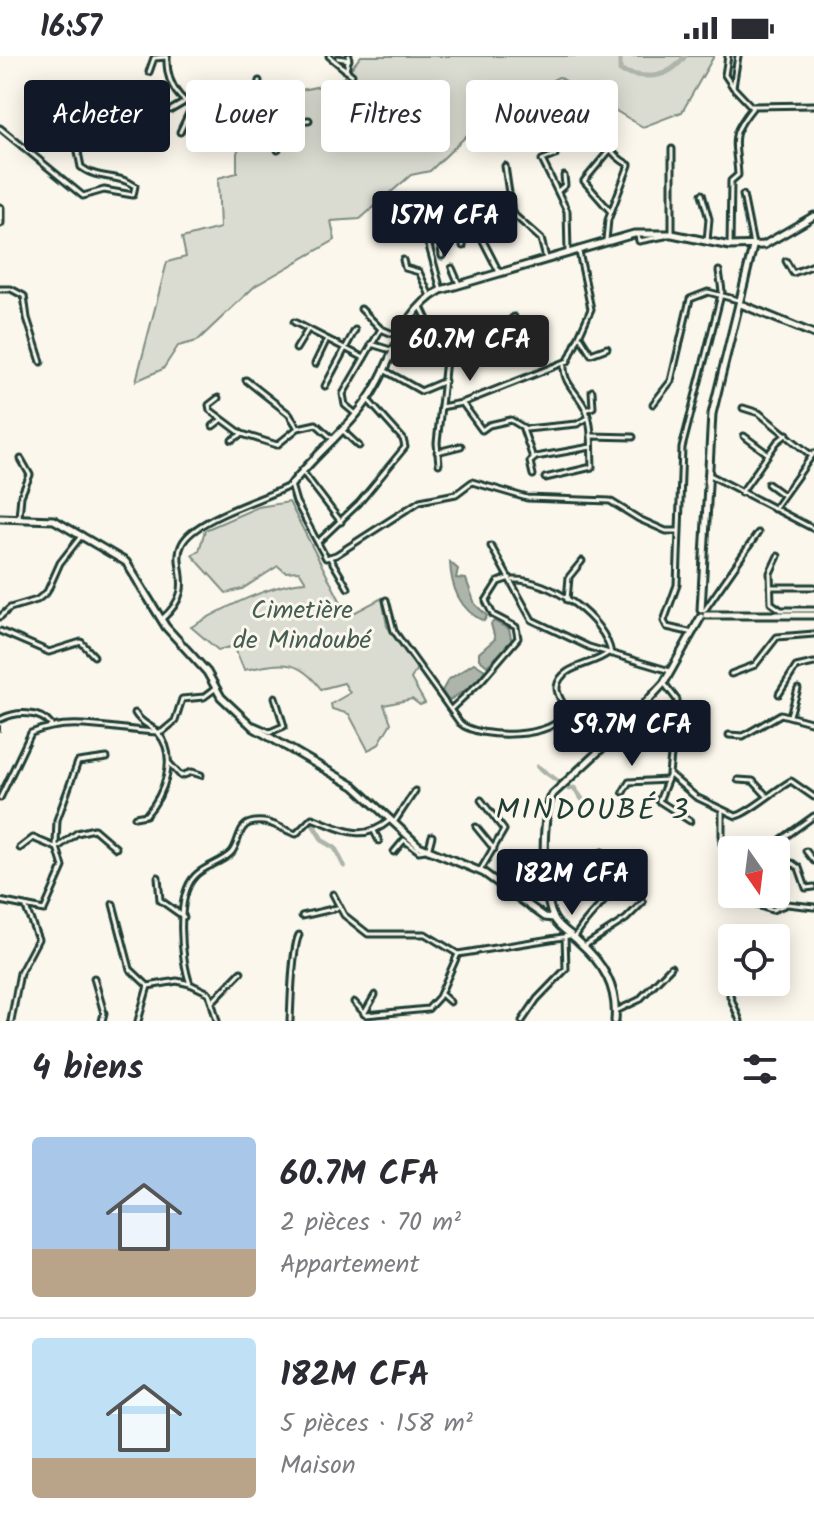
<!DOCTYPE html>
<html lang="fr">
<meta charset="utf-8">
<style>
:root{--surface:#fff;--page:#f7f7f7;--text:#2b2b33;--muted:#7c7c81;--line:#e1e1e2;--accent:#111827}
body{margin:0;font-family:Kalam,sans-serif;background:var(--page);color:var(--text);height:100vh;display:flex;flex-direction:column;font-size:30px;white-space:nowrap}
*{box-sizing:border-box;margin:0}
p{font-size:26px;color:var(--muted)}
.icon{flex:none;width:44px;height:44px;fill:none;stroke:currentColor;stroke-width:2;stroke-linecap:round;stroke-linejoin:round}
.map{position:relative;height:965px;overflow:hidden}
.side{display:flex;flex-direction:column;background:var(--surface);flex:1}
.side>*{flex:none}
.top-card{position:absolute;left:24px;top:24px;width:766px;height:72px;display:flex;gap:16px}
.needle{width:52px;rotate:166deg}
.buttons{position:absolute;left:718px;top:780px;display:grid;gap:16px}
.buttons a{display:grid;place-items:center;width:72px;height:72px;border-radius:8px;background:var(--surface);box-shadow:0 4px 20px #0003;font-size:40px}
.price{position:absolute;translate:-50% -68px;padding:0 18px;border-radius:8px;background:var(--accent);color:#fff;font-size:26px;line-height:52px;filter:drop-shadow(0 2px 4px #0008)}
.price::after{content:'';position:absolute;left:50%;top:48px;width:24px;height:18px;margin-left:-12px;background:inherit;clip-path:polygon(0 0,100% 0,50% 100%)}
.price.active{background:#222;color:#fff}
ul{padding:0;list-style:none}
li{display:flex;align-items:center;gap:24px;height:200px;padding:0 32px}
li+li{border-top:2px solid var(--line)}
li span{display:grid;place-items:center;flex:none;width:224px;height:160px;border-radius:8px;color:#555}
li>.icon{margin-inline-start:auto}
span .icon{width:96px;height:96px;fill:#fffc;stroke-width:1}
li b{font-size:34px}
h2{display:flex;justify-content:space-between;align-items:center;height:96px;padding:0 32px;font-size:34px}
.pill{padding:0 28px;border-radius:8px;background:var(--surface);box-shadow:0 4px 20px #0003;font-size:28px;line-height:72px}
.pill.active{background:var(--accent);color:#fff}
.status{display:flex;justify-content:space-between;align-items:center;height:56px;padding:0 40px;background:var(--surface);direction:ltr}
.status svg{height:22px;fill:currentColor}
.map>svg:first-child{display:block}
.green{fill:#dbdcd1;stroke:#7d8c82;stroke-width:2}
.water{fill:#adb4aa;stroke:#74847b;stroke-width:2}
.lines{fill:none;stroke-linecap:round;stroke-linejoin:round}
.river{stroke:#adb4aa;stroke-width:5}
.minor-casing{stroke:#1f3d34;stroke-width:9}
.tertiary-casing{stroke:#1f3d34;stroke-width:11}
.minor{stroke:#fbf7ec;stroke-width:3}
.tertiary{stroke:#fbf7ec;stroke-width:5}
.rail{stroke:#1f3d34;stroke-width:2}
.labels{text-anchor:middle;stroke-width:6;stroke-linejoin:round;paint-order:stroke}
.park-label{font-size:26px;fill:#455d53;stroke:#fbf7ec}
.quarter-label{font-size:30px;letter-spacing:2px;fill:#1f3d34;stroke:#fbf7ec}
</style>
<div class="status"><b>16:57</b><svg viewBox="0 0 49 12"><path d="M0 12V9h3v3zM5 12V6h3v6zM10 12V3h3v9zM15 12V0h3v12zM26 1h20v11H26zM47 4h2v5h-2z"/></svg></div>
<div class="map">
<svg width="814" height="965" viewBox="0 0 814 965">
<rect width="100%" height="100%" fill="#fbf7ec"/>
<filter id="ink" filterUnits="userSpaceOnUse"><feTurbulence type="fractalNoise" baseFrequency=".0125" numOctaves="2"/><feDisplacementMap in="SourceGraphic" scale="16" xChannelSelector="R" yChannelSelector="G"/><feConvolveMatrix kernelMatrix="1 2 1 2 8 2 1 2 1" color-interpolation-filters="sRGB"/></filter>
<g filter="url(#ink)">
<g class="green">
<path d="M361 0H714L682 56 643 71 559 21 514 43 507 55 487 60 430 115 411 119 360 163 331 165 335 184 255 230 197 285 178 290 163 313 136 325 167 206 186 201 182 182 220 172 218 122 237 117V97L242 84 287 37 340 26Z"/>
<path d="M289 446 348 560 382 542 387 570 417 612 411 623 425 647 420 649 412 643 384 649 391 667 378 689 368 694 349 658 332 653 331 648 350 637 344 627 321 633C296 600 281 608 244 614L234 590 218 594 191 571C222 553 270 528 306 526L299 515 285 516 278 510 242 533 226 537 192 499 199 495 205 474 258 451Z"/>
</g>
<g class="water">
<path d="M450 506 458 513 456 522 466 523 475 548 487 560 484 565C460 555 451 531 450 506Z"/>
<path d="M494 565 509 573 512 586 487 610 479 603V597L495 583 491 568Z"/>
<path d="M474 607 485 614 473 629 448 645 442 635 448 624Z"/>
</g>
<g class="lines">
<g class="river">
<path d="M620 0V15C646 23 668 24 685 0"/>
<path d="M538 711 569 733 574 732 582 743"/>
<path d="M309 762 323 785 335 792 344 810"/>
</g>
<g class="minor-casing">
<g id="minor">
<path d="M167 0C164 73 258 67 309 64"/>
<path d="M329 0 352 19"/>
<path d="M728 0 725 19 733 31"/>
<path d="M738 0 733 31 751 50 814 49"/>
<path d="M338 2 349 4"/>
<path d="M346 15 349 0"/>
<path d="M149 16 154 2 167 1"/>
<path d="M171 54 183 47"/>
<path d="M605 62C603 85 608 97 629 109L608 164 606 184"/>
<path d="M252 65 259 25"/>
<path d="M271 67 278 94"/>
<path d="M0 72 83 140 104 134 133 139 135 130C120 118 97 124 81 111L78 96 92 79 114 86"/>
<path d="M180 76 191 53"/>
<path d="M609 95 584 125 611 156"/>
<path d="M555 99 542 104 567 155 568 196"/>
<path d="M505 110 512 157 541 183 546 202"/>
<path d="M558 135 565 129 564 120"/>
<path d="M702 138 709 163 707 185"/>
<path d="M743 139 753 189"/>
<path d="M463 145 476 171"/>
<path d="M672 177V93"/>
<path d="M426 179 441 234"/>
<path d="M638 180 639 185 665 180"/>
<path d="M440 182 442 200"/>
<path d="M428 188 476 171 499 216"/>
<path d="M463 190 464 175"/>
<path d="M730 190 731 125 738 119C736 83 728 82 753 51"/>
<path d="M403 204 405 212 419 216 430 240"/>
<path d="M786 205 793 217 814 209"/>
<path d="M452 212 459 228"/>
<path d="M0 233H11L24 240 27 262 41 306"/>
<path d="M421 251 446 304 437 387 439 408"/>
<path d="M361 253 381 273 400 281"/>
<path d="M294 266 364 302"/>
<path d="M581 282 591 298 607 292"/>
<path d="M371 288 394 295"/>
<path d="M296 293 307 275"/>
<path d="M445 297C467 280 495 280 514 261"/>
<path d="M315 308 326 285"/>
<path d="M384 314 421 335 445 325"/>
<path d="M246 324 289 358 298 372"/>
<path d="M325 330 355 274"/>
<path d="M218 342 209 349 210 354 242 378 277 389 298 372 316 368 334 384"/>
<path d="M463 348 482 374 489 369 511 364 526 373 577 368 588 362"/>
<path d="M653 348 671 325 690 243 708 236 738 244"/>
<path d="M441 351 462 347 568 305 591 253 579 196"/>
<path d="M743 352 759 357 812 400"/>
<path d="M586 354 593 351 592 335"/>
<path d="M357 359 345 349 343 338 381 273"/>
<path d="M213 370 221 364"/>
<path d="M523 373 533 402"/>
<path d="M343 375 359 390"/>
<path d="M591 380 633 381"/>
<path d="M744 380 768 398"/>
<path d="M232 384 242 378"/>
<path d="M437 396 461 390"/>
<path d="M302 415 341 466"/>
<path d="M708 418 814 473"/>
<path d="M533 419 530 406 536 401 591 391"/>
<path d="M545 422 592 411C591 393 593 371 586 354 579 337 563 329 564 309"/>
<path d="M768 428 783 439"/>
<path d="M741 437 777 386 787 378"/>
<path d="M774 453 814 397"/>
<path d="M19 461 21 440 30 419 21 403"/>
<path d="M318 486 359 447 405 391 403 383 368 344"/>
<path d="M491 490 532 564 589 591 670 615"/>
<path d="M778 500 770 517 771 547 781 554H814"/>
<path d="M330 502 348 532"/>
<path d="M513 524C548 522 606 562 611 598"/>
<path d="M770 531H814"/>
<path d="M386 544 394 575 460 667C478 684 558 683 566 655 564 647 556 639 557 631 560 609 595 609 608 597"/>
<path d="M567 544 569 521 582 505"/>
<path d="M704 555 758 477"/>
<path d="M0 561 10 552 37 544 47 536 60 507 82 479"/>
<path d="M162 563C199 531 170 511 182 488 195 462 265 443 291 429L296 446 326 502 336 499 420 445 456 438 472 426 527 442 610 445 639 463 666 475H678"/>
<path d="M0 575 49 596 81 586 94 600"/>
<path d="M693 577 667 571 664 565 677 529 682 392 722 235 719 215"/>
<path d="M731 618 755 609 777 581 814 578"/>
<path d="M664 627 677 644 669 718 696 741 736 760C748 758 776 733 791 725L814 741"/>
<path d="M779 638 796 611 814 607"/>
<path d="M451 653 481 625 518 582 516 571 493 559 486 545 498 526 510 522"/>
<path d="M135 657C141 668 151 669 158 677 179 701 164 739 146 759L135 761"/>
<path d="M790 659 798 633"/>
<path d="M1 663C17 655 40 655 51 669"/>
<path d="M254 669 270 676 284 670 275 641"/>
<path d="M729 679 743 680 781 658 814 667"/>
<path d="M169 707 181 720 192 716 201 719"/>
<path d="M669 720 659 745 690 765"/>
<path d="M738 724 753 725 766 739"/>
<path d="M623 736 629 726 667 724"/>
<path d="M0 742 31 677C75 659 117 676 162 676L175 665 182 643 204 641 216 632"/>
<path d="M722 756V787L728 798V810"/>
<path d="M395 765 415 735"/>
<path d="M476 771 494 793"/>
<path d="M374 775 379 785"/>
<path d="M782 783 814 760"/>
<path d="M20 792 33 782 57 792 77 777 94 773 116 792"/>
<path d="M428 795 432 780"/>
<path d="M806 795 814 805"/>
<path d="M394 796 404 784 419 795 425 794"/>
<path d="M792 807 799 812 806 832 814 831"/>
<path d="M480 815 504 774 481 744"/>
<path d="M158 821 160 844 184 861"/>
<path d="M333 838 344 859 368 878H425L458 898 569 880"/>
<path d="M517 839 528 821"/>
<path d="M0 845 44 854 63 811 56 788 57 764 78 706 107 702"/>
<path d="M751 847 772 854 787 848 814 851"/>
<path d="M113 848 130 913 148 930 177 925 190 928"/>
<path d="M302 860 337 852"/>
<path d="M575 881C596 843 627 845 602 796"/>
<path d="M584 890 626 863 643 846"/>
<path d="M732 900 730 940 740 965"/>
<path d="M94 922 104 957 102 965"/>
<path d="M441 938 450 946"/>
<path d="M213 945 241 916"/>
<path d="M354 946 366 959 428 953 439 941 458 898"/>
<path d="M616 955 639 944 671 911"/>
<path d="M364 958 375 939"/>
<path d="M11 965 20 917 38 883 26 852"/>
<path d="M138 965 148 930"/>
<path d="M217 965 209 937 190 928C181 904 175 840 195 820 204 810 221 807 231 797 239 789 238 770 250 767 268 762 281 773 296 778L312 762C342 773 362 788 390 764"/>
<path d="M290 965C291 945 292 892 299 879"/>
<path d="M522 965 537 943 566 913 565 880"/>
</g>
</g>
<g class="tertiary-casing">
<g id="tertiary">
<path d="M0 152V167"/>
<path d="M743 249 814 278"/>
<path d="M291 429C318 394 355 369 376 330 396 295 404 254 441 234L634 178H672L730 190 764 189 814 160"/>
<path d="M0 462 54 464 126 506 166 571 207 616 221 641 254 672 354 730 419 790 484 817 545 861 553 862"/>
<path d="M701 554 712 358 753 191"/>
<path d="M706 559H814"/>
<path d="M615 965C618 931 603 907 578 885 571 878 561 873 555 864 542 846 540 756 553 738L614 681 664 627 701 561"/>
</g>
</g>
<use href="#minor" class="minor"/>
<use href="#tertiary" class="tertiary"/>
<path class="rail" d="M0 670V675"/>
</g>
</g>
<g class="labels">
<g class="park-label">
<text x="302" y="562">Cimetière<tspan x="302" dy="30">de Mindoubé</tspan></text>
</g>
<g class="quarter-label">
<text x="593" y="763">MINDOUBÉ 3</text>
</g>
</g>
</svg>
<div class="buttons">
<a><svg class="needle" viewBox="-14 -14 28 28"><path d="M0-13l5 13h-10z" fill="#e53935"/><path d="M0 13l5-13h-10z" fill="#7c7c81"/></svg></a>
<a><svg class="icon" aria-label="locate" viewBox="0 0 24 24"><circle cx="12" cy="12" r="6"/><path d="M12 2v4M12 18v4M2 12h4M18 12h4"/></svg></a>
</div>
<b class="price" style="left:445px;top:203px">157M CFA</b>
<b class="price active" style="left:470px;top:327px">60.7M CFA</b>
<b class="price" style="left:632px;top:712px">59.7M CFA</b>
<b class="price" style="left:572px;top:861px">182M CFA</b>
<div class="top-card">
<a class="pill active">Acheter</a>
<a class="pill">Louer</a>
<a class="pill">Filtres</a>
<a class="pill">Nouveau</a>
</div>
</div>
<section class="side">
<h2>4 biens<svg class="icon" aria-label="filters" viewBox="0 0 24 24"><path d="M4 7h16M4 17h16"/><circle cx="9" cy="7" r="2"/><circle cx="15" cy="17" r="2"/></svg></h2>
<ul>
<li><span style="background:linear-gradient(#a9c7e8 70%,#b9a48a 0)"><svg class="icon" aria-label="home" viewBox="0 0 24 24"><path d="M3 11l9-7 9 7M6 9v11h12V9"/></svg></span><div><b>60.7M CFA</b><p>2 pièces · 70 m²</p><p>Appartement</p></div></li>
<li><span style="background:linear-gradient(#bfe0f5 75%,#b9a48a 0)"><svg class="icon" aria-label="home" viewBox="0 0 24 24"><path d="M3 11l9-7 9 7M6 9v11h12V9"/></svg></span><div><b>182M CFA</b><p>5 pièces · 158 m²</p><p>Maison</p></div></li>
</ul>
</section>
